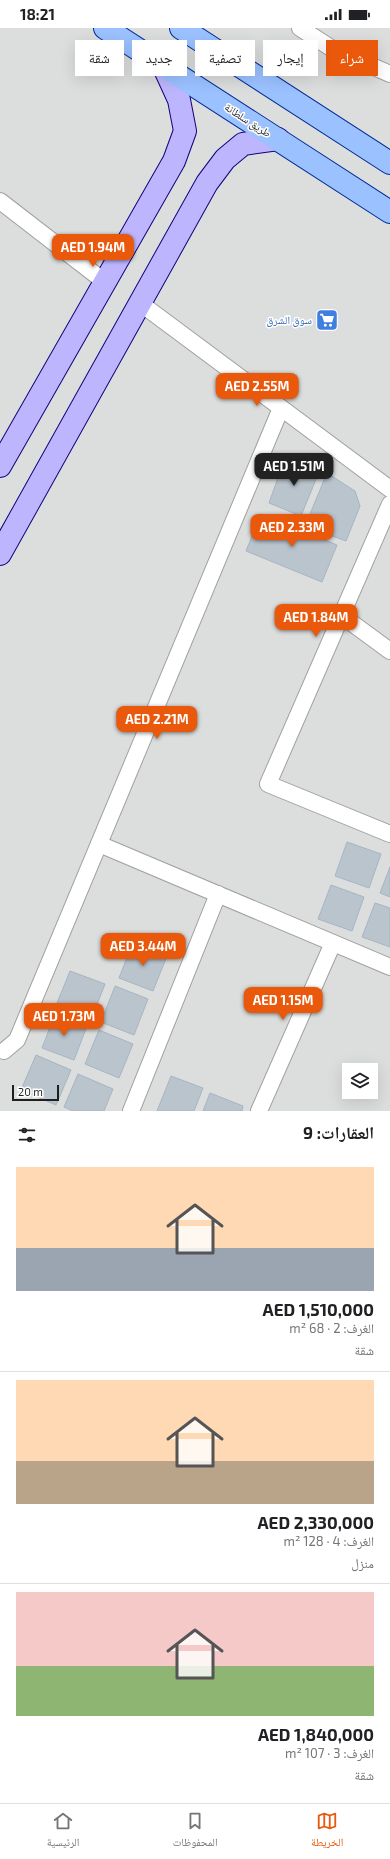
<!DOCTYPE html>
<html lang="ar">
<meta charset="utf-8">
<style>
:root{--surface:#fff;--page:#f6f6f6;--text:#202124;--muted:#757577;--line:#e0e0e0;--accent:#ea580c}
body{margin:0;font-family:"Exo 2","Noto Naskh Arabic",sans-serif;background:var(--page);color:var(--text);direction:rtl;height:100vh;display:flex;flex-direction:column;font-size:15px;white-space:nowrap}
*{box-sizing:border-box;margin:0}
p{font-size:13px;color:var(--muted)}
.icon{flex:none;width:22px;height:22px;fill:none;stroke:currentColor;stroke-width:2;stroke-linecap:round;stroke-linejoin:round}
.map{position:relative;height:1083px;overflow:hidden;direction:ltr}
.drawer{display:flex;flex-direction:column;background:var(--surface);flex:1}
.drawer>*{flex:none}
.guide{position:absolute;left:12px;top:12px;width:366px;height:36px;direction:rtl;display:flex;gap:8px}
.buttons{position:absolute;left:342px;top:1035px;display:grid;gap:8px}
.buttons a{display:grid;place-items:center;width:36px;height:36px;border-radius:0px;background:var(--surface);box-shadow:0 4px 16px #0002;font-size:20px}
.scale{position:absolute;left:12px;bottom:10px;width:47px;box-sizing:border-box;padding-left:4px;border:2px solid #1f1f1f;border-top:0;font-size:11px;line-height:14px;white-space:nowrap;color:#1f1f1f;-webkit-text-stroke:3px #fff;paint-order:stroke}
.price{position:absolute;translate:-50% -34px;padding:0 9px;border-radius:8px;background:var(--accent);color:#fff;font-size:13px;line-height:26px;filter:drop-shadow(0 1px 2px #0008)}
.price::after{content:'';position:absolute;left:50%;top:24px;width:12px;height:9px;margin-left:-6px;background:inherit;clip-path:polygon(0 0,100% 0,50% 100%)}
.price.selected{background:#222;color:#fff}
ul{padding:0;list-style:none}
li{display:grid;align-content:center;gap:8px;height:212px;padding:0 16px}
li+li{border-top:1px solid var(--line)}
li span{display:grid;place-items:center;height:124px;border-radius:0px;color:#555}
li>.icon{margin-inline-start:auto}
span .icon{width:72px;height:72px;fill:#fffc;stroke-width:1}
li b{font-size:17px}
h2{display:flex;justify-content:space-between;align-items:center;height:48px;padding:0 16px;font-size:17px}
.tag{padding:0 14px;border-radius:0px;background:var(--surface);box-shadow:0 4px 16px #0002;font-size:14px;line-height:36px}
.tag.selected{background:var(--accent);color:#fff}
.status{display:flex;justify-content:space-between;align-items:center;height:28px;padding:0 20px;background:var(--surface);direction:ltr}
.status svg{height:11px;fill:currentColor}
.dock{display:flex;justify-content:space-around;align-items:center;height:56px;border-top:1px solid var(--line);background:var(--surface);font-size:11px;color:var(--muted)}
.dock a{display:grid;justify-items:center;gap:2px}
.dock .selected{color:var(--accent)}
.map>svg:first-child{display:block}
.residential{fill:#dcdddd;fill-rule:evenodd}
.building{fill:#bac4cd;stroke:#a6b5c4}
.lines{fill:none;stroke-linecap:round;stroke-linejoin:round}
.minor-casing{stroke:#a0a0a0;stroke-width:18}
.secondary-casing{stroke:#14007c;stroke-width:24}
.primary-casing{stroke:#002b9a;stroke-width:24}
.minor{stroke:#fff;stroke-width:16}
.secondary{stroke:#bdb5fe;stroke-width:22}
.primary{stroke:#9bc1ff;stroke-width:22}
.labels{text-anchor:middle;stroke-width:3;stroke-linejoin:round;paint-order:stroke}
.street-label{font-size:11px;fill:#1f1f1f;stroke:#fff}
.shop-label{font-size:11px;fill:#366cbe;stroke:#fff;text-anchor:end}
</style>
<div class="status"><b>18:21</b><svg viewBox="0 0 49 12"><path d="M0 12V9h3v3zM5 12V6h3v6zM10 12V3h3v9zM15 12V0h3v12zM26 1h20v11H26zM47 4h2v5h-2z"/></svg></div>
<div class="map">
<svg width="390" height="1083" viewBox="0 0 390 1083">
<rect width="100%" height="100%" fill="#e5e8f1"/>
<path class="residential" d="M0 0H390V1083H0ZM349 1042H371V1064H349Z"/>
<g class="building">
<path d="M285 430 319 444 301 488 269 475Z"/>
<path d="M327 445 355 463 360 478 346 513 305 498Z"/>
<path d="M261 486 337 517 322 554 246 523Z"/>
<path d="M347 814 381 826 369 860 335 848Z"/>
<path d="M390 839V869L380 865Z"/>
<path d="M331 857 364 869 352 903 318 891Z"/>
<path d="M375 875 390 880V919L362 909Z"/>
<path d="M133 914 167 928 153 963 119 950Z"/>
<path d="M70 943 105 956 92 989 57 975Z"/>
<path d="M115 958 148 971 134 1007 101 994Z"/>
<path d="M55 986 87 998 74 1032 42 1020Z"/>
<path d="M99 1002 133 1016 119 1050 85 1036Z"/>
<path d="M36 1027 71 1042 56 1077 21 1062Z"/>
<path d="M78 1046 113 1061 104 1083H73L64 1079Z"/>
<path d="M171 1048 203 1060 194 1083H157Z"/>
<path d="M210 1065 243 1078 242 1083H203Z"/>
</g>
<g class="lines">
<g class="minor-casing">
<g id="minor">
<path d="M300 0 331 20 390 46"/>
<path d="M0 173 105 254"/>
<path d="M140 275 390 461"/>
<path d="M390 476 268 756 390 806"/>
<path d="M341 587 390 623"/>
<path d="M99 816 390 939"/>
<path d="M4 1023 17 1012 281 380"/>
<path d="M131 1083 218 866"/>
<path d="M259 1083 333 915"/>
</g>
</g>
<g class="secondary-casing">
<g id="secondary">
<path d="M0 438 174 133 185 103 179 72 163 37"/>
<path d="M0 526 207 155 225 131 243 116 278 111"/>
</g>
</g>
<g class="primary-casing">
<g id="primary">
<path d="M105 0 390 184"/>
<path d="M181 0 390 135"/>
</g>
</g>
<use href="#minor" class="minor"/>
<use href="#secondary" class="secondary"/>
<use href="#primary" class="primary"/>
</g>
<defs>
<g id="supermarket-square" transform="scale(1.15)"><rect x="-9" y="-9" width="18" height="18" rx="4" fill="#3f7fe0" stroke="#fff"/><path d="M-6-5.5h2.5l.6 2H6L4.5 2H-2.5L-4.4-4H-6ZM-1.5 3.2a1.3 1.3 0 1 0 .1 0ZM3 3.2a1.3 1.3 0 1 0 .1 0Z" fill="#fff"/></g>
</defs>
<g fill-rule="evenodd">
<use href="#supermarket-square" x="327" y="292"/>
</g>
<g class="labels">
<g class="street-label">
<text transform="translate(248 92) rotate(33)" y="4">طريق سلطانة</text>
</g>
<g class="shop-label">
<text x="312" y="296">سوق الشرق</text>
</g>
</g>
</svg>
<div class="buttons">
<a><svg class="icon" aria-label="layers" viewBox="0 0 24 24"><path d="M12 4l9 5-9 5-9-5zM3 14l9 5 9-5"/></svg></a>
</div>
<div class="scale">20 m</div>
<b class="price" style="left:93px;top:240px">AED 1.94M</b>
<b class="price" style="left:257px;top:379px">AED 2.55M</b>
<b class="price selected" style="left:294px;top:459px">AED 1.51M</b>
<b class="price" style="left:292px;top:520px">AED 2.33M</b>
<b class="price" style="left:316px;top:610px">AED 1.84M</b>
<b class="price" style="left:157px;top:712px">AED 2.21M</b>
<b class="price" style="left:143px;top:939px">AED 3.44M</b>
<b class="price" style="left:283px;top:993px">AED 1.15M</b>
<b class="price" style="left:64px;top:1009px">AED 1.73M</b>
<div class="guide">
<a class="tag selected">شراء</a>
<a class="tag">إيجار</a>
<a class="tag">تصفية</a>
<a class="tag">جديد</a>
<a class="tag">شقة</a>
</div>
</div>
<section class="drawer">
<h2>العقارات: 9<svg class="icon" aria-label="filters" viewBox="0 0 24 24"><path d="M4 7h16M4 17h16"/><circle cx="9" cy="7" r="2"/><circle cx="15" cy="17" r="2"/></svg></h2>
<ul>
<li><span style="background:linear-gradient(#ffd9b3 65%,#9aa5b1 0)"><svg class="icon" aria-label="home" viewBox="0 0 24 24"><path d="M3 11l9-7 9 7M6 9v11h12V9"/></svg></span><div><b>AED 1,510,000</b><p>الغرف: 2 · 68 m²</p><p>شقة</p></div></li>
<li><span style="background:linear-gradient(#ffd9b3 65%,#b9a48a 0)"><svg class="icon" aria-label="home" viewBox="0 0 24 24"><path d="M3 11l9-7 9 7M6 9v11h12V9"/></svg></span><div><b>AED 2,330,000</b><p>الغرف: 4 · 128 m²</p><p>منزل</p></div></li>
<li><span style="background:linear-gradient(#f6c9c9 60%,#8fb573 0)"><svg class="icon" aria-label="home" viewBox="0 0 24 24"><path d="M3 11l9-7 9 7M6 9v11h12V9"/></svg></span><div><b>AED 1,840,000</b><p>الغرف: 3 · 107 m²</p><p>شقة</p></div></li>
</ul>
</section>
<nav class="dock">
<a class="selected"><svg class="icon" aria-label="map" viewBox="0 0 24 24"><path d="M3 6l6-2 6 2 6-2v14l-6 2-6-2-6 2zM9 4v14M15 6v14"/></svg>الخريطة</a>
<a><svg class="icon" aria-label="saved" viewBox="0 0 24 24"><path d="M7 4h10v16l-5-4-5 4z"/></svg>المحفوظات</a>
<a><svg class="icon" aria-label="home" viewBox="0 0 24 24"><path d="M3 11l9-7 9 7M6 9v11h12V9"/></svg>الرئيسية</a>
</nav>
